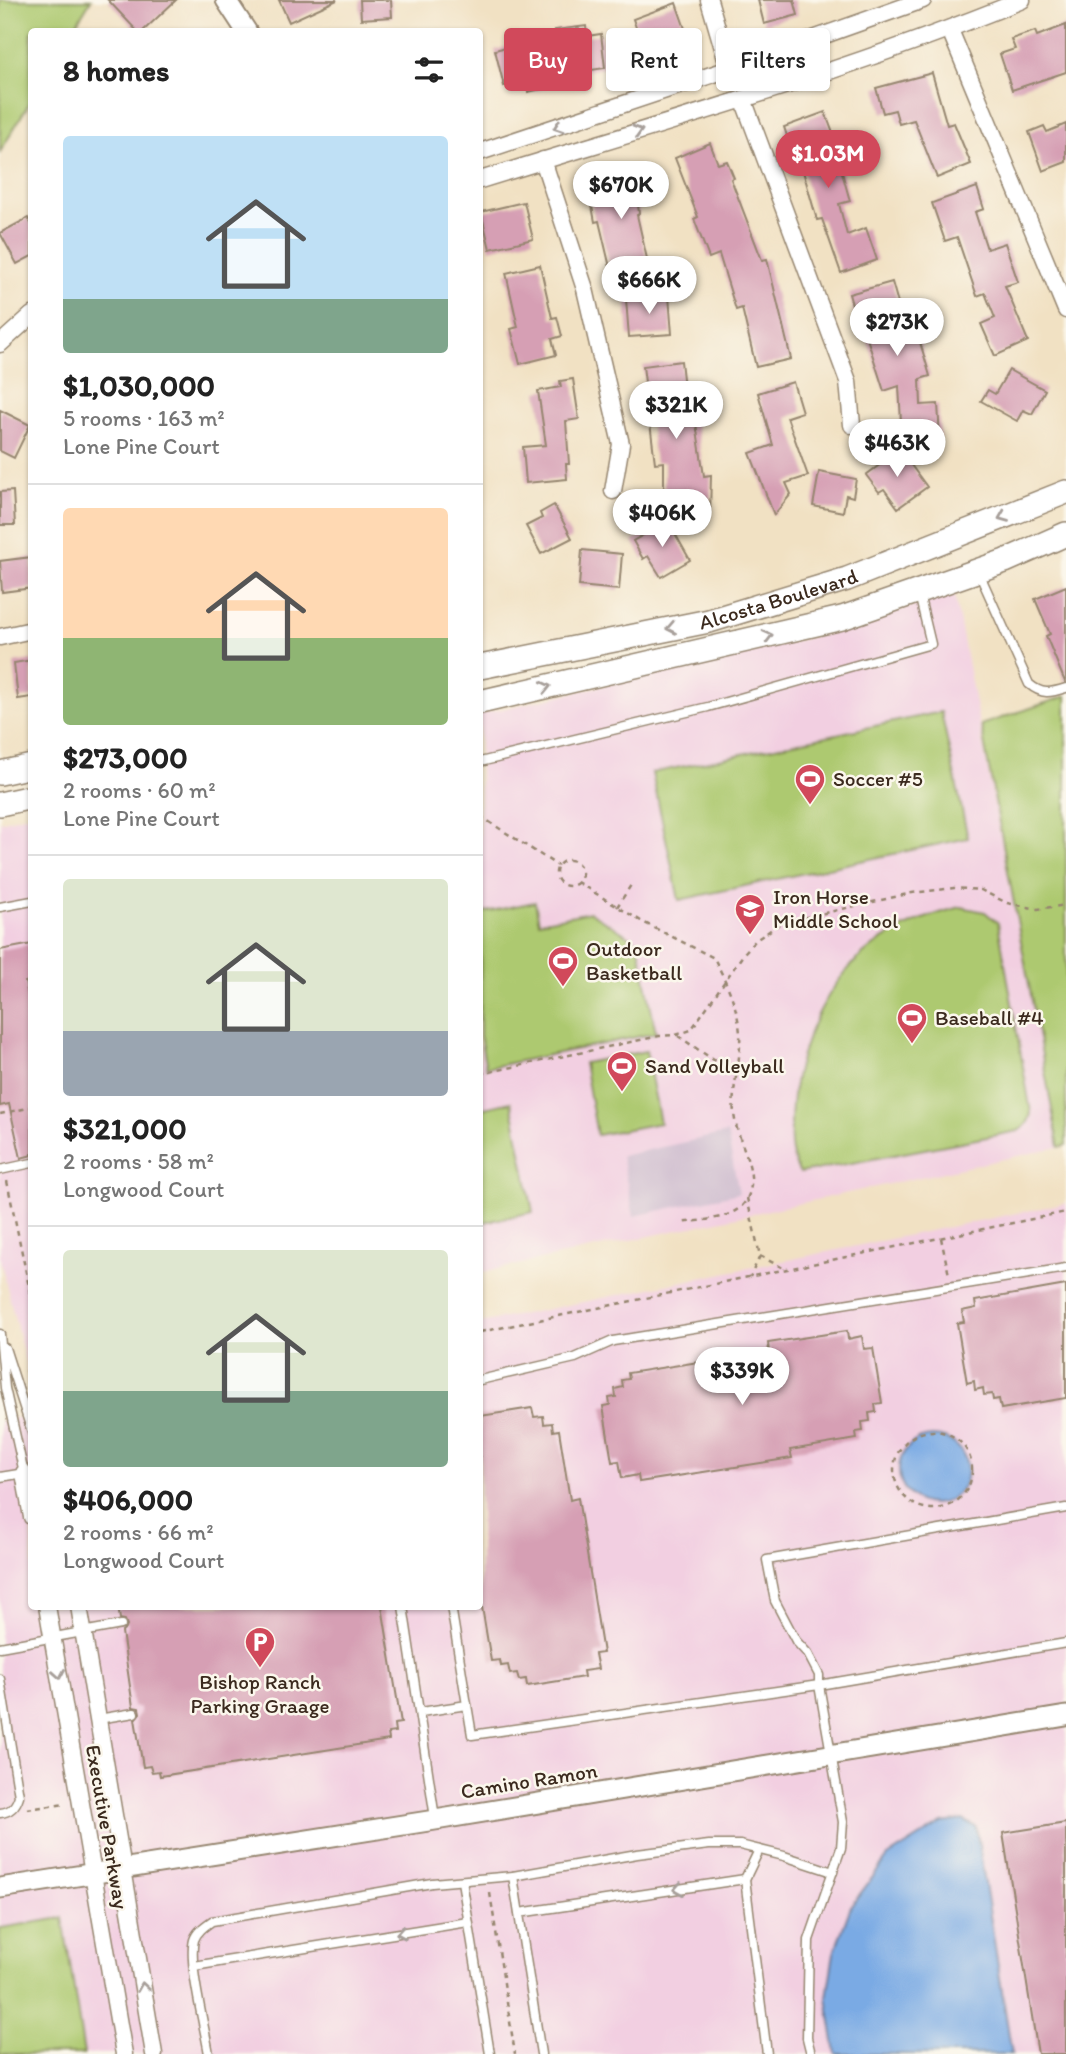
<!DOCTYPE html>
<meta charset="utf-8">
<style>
:root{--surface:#fff;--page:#f2f2f2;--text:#222;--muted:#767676;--line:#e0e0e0;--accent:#d1495b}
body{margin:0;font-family:Itim,sans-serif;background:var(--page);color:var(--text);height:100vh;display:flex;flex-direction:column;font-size:26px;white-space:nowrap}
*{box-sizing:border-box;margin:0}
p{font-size:23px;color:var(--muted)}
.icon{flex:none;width:38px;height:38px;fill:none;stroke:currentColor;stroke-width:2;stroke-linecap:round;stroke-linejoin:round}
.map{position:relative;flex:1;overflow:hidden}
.side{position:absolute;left:28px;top:28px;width:455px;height:1582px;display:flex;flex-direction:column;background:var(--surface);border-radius:7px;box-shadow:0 2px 5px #0004}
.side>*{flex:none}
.hud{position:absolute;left:504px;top:28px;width:457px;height:63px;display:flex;gap:14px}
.price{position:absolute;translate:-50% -60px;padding:0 16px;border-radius:24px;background:#fff;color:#222;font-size:23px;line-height:46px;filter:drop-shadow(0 2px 4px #0008)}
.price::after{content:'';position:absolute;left:50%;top:42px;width:21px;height:16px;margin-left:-10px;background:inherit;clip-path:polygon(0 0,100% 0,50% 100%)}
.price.selected{background:var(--accent);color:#fff}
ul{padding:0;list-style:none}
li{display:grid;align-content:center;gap:14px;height:371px;padding:0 35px}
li+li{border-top:2px solid var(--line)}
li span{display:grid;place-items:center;height:217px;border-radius:7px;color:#555}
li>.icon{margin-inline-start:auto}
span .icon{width:126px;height:126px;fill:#fffc;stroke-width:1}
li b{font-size:30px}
h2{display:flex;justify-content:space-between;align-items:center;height:84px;padding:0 35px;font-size:30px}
.tag{padding:0 24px;border-radius:7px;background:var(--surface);box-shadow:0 2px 5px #0004;font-size:24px;line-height:63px}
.tag.selected{background:var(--accent);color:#fff}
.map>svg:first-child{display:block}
.built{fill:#f2cfe1}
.industrial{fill:#cfbdcf}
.green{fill:#adc96f;stroke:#747a46;stroke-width:2}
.water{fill:#7aaae4;stroke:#5a6a81;stroke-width:2}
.building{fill:#d69fb4}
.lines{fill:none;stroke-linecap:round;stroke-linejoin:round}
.service-casing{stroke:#968670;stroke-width:11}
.minor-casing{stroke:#968670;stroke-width:19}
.tertiary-casing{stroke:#968670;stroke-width:23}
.secondary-casing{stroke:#968670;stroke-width:26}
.path{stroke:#968670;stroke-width:2.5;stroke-dasharray:5 5;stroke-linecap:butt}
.service{stroke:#fff;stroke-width:8}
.minor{stroke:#fff;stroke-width:16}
.tertiary{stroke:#fff;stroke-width:19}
.secondary{stroke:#fff;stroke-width:23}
.oneway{stroke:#a79f9a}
.labels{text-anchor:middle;stroke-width:5;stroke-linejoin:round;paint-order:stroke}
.street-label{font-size:21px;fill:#3b2a1e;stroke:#fbf7ec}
.poi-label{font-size:21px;fill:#3b2a1e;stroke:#fbf7ec;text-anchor:start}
</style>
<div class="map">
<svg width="1066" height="2054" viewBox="0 0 1066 2054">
<rect width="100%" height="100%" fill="#fbf7ec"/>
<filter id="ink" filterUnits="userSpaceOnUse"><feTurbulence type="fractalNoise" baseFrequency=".0143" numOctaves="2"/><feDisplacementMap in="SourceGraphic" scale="14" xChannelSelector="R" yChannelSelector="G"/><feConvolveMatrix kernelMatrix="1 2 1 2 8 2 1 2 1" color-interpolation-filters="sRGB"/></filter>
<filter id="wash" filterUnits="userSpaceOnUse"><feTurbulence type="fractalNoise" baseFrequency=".00686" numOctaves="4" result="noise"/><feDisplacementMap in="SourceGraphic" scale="28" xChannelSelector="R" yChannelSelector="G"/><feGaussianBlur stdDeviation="1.57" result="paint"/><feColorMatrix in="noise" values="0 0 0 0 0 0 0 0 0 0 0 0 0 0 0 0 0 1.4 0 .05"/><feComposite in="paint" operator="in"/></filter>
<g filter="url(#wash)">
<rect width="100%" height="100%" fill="#f1e1c3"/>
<g class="built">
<path d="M954 592 1059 1147 480 1273V714L838 631Z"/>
<path d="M31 814 32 1371 28 1372 0 1259V822Z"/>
<path d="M1066 1203V2054H0V1421L31 1415 32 1606H480V1323Z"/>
</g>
<path class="industrial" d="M727 1133 739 1193 634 1216 621 1156Z"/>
<g class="green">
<path d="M0 0H91L72 31 32 32 31 100 0 152Z"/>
<path d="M1066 696V1145L1059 1147 981 725Z"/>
<path d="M941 712 968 838 679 900 652 773Z"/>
<path d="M535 902 539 922 590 912 638 942 656 1033 486 1068 480 1036V913Z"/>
<path d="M961 907 985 912 998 923 1031 1113C1029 1122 1026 1127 1018 1131L800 1173C791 1158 790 1144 791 1127 791 1062 820 986 873 946 900 926 929 915 961 907Z"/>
<path d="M646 1051 660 1123 597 1135 584 1063Z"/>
<path d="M511 1102 533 1212 480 1223V1109Z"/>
<path d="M63 1918 84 2054H0V1928Z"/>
</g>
<g class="water">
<circle cx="933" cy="1470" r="34"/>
<path d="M963 1820 976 1827 1012 2054H836L827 1997 834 1953 851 1906 888 1857 942 1823Z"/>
</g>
<g id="blocks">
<g class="building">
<path d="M108 0H176L142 32H138Z"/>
<path d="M279 0H337L289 22Z"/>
<path d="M360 0H391L392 17 361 19Z"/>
<path d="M758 0H794L798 15 764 24Z"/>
<path d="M676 3 690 43 634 63 626 40 639 36 633 19Z"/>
<path d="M1066 25V72L1012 90 1000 54 1015 49 1011 39 1035 31 1037 36Z"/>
<path d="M586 26 587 36 601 34 605 68 544 77 546 88 528 92 526 81 504 86 495 50 556 34 555 30Z"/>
<path d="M932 73 947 125 954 123 971 164 937 178 914 120 899 124 895 110 883 113 876 88Z"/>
<path d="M825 112 837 144 825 148 833 171 841 169 850 201 839 204 847 235 866 228 877 260 841 273 822 219 817 220 801 164 797 165 784 127Z"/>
<path d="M1066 124V162L1043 171 1029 132 1044 126 1047 132Z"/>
<path d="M710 143 718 164 727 161 734 178 731 179 762 260 767 259 791 359 756 367 742 308 736 310 719 254 709 258 694 219 698 217 675 158Z"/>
<path d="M641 170 647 202 638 204 639 214 637 215 650 272 613 280 599 221 595 222 587 179Z"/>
<path d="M977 187 984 209 975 212 987 249 1005 243 1018 282 1005 286 1028 341 995 356 981 324 995 318 985 293 977 296 957 237 945 241 932 203Z"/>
<path d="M524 202 533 239 490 249 481 212Z"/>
<path d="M28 218 32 225V256L17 264 0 233Z"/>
<path d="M540 265 552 318 557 317 562 336 552 339 556 355 520 364 511 329 518 327 506 273Z"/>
<path d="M892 282 907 335 917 332 930 376 920 379 921 405 938 404 940 438 902 440 899 386 884 391 865 332 860 333 849 294Z"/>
<path d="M669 296 672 334 629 337 626 299Z"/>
<path d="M681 361 688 424 696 423 704 476 711 475 710 516H675V497H664V462L655 463 643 366Z"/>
<path d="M1009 370 1045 390 1032 414 1023 410 1017 421 981 401 988 390 995 394Z"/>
<path d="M573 379 579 419 566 421 569 464H566L567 479 526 483 523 447 546 445 538 391 561 387 560 381Z"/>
<path d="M793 382 802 412 787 417 808 476 786 483 791 494 774 515 750 453 773 445 758 393Z"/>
<path d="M0 410 30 425 14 458 0 451Z"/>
<path d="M900 450 927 487 898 508 884 489 879 492 866 475Z"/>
<path d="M819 472 856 479 853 497 846 495 843 512 813 506Z"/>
<path d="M13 491 15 525H0V492Z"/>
<path d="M554 505 572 538 541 554 526 526 542 518 540 513Z"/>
<path d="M669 523 690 560 661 577 648 556 643 559 633 541 656 528 657 530Z"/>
<path d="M582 550 622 554 619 590 579 586Z"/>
<path d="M32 557V588L2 592 0 561Z"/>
<path d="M1066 586V682H1065L1046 636 1050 634 1035 599Z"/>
<path d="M32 660V697L18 699 14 663Z"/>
<path d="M32 944V980L25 982 32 1013V1155L21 1158 9 1104 0 1106V950Z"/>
<path d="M1066 1285V1398L1001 1409 999 1399 993 1400 992 1394 984 1395 983 1388 975 1390 974 1381 967 1383 957 1323 964 1322 962 1311 976 1308 975 1301Z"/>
<path d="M847 1331 848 1339 862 1336 864 1349 873 1348 882 1403 875 1404 876 1412 869 1413 870 1421 862 1422 863 1431 856 1432 857 1439 790 1450 792 1458 639 1482 638 1475 622 1478 619 1461 612 1462 603 1406 610 1405 609 1398 616 1397 615 1389 623 1387 622 1380 629 1379 628 1373 769 1351 768 1343Z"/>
<path d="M532 1408 534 1417 543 1416 544 1424 552 1423 553 1431 559 1430 570 1500 578 1498 603 1653 595 1654 598 1669 583 1671 584 1677 527 1686 526 1679 519 1680 517 1673 510 1674 508 1665 501 1666 500 1660 491 1661 480 1595V1416Z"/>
<path d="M118 1606H382L401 1723 394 1724 395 1732 388 1733 389 1740 160 1776 159 1771 152 1772 150 1766 143 1767 135 1719 140 1713 139 1708 133 1707 122 1632 126 1629 127 1625 125 1620 120 1619Z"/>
<path d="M1066 1823V2054H1038L1003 1833Z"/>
</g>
</g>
</g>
<g filter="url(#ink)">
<use href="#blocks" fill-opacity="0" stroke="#968670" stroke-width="2"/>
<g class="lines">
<g class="service-casing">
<g id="service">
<path d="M979 573 1029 684C1042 695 1050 693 1066 688"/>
<path d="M480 762 708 707 931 644 919 594"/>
<path d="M0 907 32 901"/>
<path d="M0 1170 32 1163"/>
<path d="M0 1334 5 1388 24 1473"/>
<path d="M5 1348 32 1432"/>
<path d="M480 1380 575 1358 613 1341 1066 1268"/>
<path d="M0 1477 25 1473"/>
<path d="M403 1606 435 1818"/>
<path d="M0 1647 121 1625"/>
<path d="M0 1679 19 1796C16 1806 11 1812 0 1813"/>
<path d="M467 1705 472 1735 819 1685 1066 1643"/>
<path d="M421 1712 467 1705 451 1606"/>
<path d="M98 1719 134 1713"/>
<path d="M759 1850 745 1879 767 2054"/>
<path d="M513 1876 541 2054"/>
<path d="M462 1881 490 2054"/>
<path d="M519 1913 745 1879"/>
<path d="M194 1966 468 1922"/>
<path d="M209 2054C205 2028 188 1963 194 1940 197 1931 205 1926 212 1921L432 1883 513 1876 637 1854 709 1845H740L784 1856 833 1872"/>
<path d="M811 2054 807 2038 809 1940 841 1848 843 1822 819 1685V1675L808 1654 796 1641 775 1601 767 1560 1066 1508"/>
</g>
</g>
<g class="minor-casing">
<g id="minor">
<path d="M709 0 729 69"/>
<path d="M950 30 1066 310"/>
<path d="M743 99 848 381 852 425"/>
<path d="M480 152 729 69 923 0"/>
<path d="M543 160 585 289 621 444 613 491"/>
<path d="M480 180C661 124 846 72 1022 0"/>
<path d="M0 344 32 315"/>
<path d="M0 637 32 630"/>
<path d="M24 1473 32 1517"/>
<path d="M47 1606 124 2054"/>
<path d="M79 1606 154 2054"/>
</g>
</g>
<g class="tertiary-casing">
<g id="tertiary">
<path d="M226 0 247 32"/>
<path d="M0 1888 435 1820 1066 1716"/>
</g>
</g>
<g class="secondary-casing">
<g id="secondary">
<path id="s1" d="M480 667 709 621 847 579 1066 492"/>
<path d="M480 702 842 618 1005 561 1066 534"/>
<path d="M0 773 32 766"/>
<path d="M0 804 32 797"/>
</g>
</g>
<g class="path">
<path d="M480 816 558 866"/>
<circle cx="569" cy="873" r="13"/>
<path d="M577 882 641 921 714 958C727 983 742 1015 740 1045 739 1070 730 1094 735 1120 739 1145 762 1176 745 1202 733 1220 700 1220 680 1223"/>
<path d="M617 907 631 885"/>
<path d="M678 1036 736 1075"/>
<path d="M480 1074 659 1036 676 1035 691 1030 745 952 756 940 781 923 912 893 954 888 981 890 1007 903 1038 909 1066 905"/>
<path d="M0 1114 32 1107"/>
<path d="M0 1149 2 1157"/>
<path d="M7 1181 32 1301"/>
<path d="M747 1198 760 1256 750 1277"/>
<path d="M941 1238 949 1275"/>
<path d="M760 1256 785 1269"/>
<path d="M480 1332 1066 1212"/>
<path d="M26 1372 32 1366"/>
<circle cx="933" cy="1470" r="39"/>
<path d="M27 1809 66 1804"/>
<path d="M490 1893 515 2054"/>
</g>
<use href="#service" class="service"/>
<use href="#minor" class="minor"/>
<use href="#tertiary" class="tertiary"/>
<use href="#secondary" class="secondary"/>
</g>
<defs><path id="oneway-chevron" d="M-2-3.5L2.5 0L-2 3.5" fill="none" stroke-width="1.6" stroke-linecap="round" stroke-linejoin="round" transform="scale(1.75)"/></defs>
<g class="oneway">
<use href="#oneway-chevron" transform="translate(558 127) rotate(161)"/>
<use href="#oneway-chevron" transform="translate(638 131) rotate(-17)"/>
<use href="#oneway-chevron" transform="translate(1003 517) rotate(158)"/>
<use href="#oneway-chevron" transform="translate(671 628) rotate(169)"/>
<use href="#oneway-chevron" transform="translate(768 636) rotate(-14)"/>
<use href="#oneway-chevron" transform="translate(546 687) rotate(-13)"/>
<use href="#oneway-chevron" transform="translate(59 1674) rotate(80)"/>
<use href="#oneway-chevron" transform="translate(678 1889) rotate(171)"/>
<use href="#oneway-chevron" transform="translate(401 1933) rotate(171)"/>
<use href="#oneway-chevron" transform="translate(143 1987) rotate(-99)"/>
</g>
</g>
<defs>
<g id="stadium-pin" transform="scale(1.575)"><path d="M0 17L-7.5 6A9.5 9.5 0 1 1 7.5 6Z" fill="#d1495b" stroke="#fbf7ec"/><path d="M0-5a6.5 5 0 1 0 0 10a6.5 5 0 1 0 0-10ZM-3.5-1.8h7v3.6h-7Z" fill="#fff"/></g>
<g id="school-pin" transform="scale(1.575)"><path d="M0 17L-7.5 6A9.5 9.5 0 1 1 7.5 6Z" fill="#d1495b" stroke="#fbf7ec"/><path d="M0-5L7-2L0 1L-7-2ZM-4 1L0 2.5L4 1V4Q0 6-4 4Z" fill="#fff"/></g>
<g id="parking-pin" transform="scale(1.575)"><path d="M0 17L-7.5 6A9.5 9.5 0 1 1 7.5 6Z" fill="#d1495b" stroke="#fbf7ec"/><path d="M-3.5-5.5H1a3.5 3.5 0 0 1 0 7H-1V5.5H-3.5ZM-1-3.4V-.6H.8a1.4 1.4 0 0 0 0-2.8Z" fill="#fff"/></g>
</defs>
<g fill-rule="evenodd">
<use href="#stadium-pin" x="810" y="779"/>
<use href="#school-pin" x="750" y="909"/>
<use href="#stadium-pin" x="563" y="961"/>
<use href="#stadium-pin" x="912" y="1018"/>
<use href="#stadium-pin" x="622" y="1066"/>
<use href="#parking-pin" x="260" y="1642"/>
</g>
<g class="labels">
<g class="street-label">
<text dy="7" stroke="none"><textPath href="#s1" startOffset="306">Alcosta Boulevard</textPath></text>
<text transform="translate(529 1781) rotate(-9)" y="7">Camino Ramon</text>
<text transform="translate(107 1827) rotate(80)" y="7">Executive Parkway</text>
</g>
<g class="poi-label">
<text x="833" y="786">Soccer #5</text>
<text x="773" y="904">Iron Horse<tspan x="773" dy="24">Middle School</tspan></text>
<text x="586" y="956">Outdoor<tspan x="586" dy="24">Basketball</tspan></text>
<text x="935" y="1025">Baseball #4</text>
<text x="645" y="1073">Sand Volleyball</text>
<text x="260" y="1689" text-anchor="middle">Bishop Ranch<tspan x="260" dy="24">Parking Graage</tspan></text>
</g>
</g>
</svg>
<b class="price selected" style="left:828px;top:190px">$1.03M</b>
<b class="price" style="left:621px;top:221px">$670K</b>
<b class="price" style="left:649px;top:316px">$666K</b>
<b class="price" style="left:897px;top:358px">$273K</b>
<b class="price" style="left:676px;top:441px">$321K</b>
<b class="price" style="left:897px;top:479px">$463K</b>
<b class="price" style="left:662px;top:549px">$406K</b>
<b class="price" style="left:742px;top:1407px">$339K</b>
<div class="hud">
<a class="tag selected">Buy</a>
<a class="tag">Rent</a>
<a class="tag">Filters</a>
</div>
<section class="side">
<h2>8 homes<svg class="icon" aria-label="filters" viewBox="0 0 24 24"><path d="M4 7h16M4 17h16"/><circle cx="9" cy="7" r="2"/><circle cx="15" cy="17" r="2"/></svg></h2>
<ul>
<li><span style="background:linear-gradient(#bfe0f5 75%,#7fa58c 0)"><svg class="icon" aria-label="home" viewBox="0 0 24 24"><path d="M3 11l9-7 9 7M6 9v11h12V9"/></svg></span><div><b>$1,030,000</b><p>5 rooms · 163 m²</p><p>Lone Pine Court</p></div></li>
<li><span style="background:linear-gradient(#ffd9b3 60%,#8fb573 0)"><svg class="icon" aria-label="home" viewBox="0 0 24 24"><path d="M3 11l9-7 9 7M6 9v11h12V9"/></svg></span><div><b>$273,000</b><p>2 rooms · 60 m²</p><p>Lone Pine Court</p></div></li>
<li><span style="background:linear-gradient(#dfe7d0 70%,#9aa5b1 0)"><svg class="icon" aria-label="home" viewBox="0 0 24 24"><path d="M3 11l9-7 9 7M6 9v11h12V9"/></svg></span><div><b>$321,000</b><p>2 rooms · 58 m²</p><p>Longwood Court</p></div></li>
<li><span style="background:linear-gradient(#dfe7d0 65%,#7fa58c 0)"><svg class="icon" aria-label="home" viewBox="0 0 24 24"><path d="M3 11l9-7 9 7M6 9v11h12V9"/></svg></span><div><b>$406,000</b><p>2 rooms · 66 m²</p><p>Longwood Court</p></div></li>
</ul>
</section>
</div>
